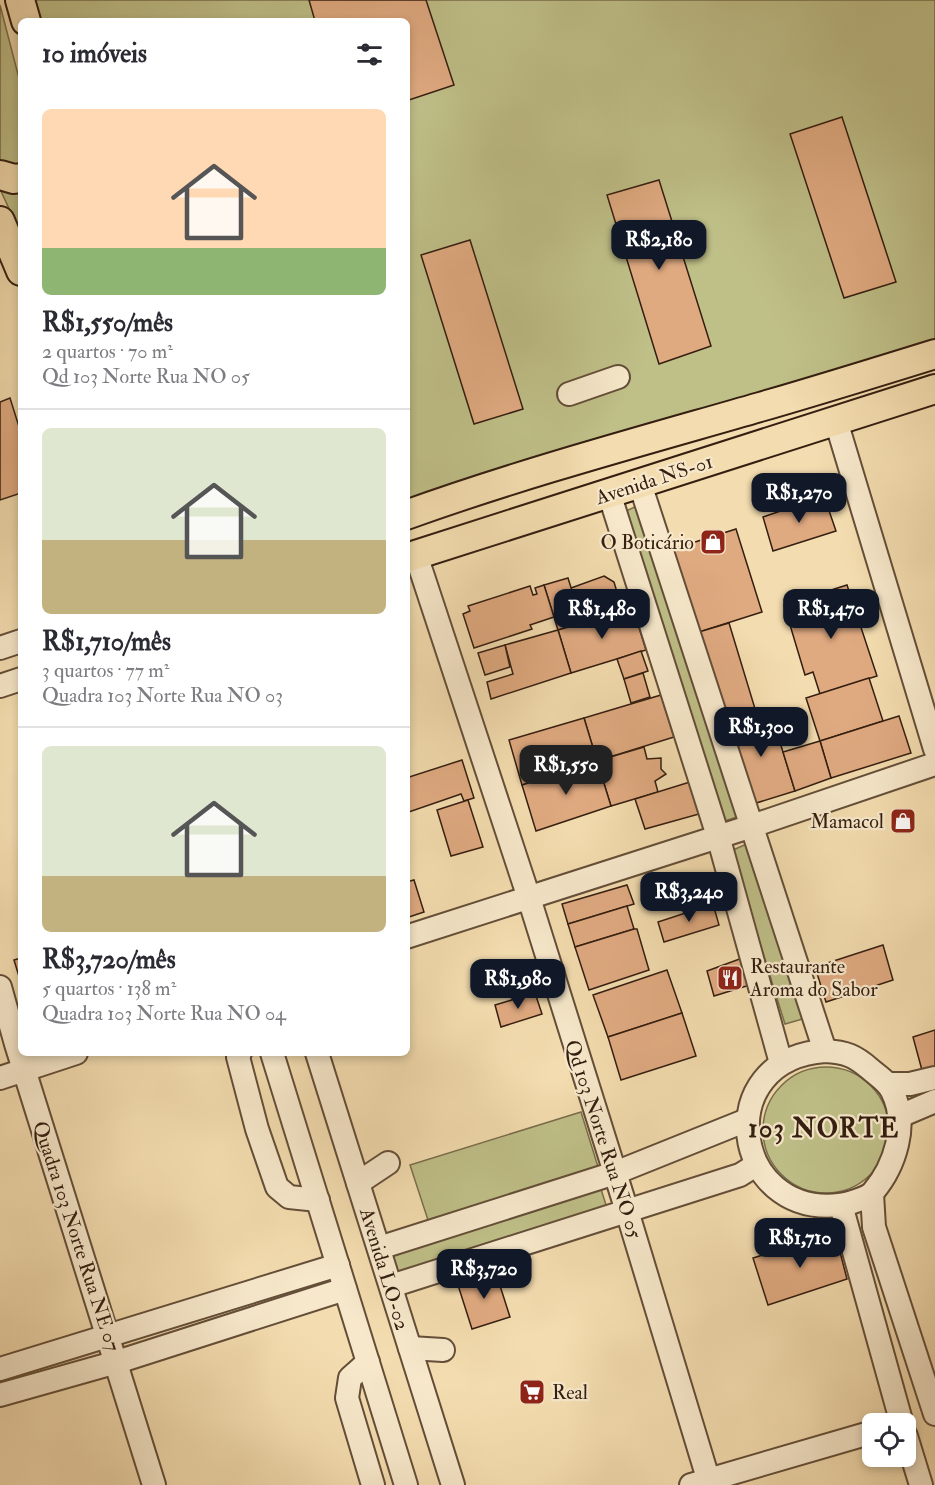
<!DOCTYPE html>
<html lang="pt">
<meta charset="utf-8">
<style>
:root{--surface:#fff;--page:#f2f2f3;--text:#2b2b33;--muted:#7c7c81;--line:#e1e1e2;--accent:#111827}
body{margin:0;font-family:"IM FELL Double Pica",serif;background:var(--page);color:var(--text);height:100vh;display:flex;flex-direction:column;font-size:22px;white-space:nowrap}
*{box-sizing:border-box;margin:0}
p{font-size:20px;color:var(--muted)}
.icon{flex:none;width:33px;height:33px;fill:none;stroke:currentColor;stroke-width:2;stroke-linecap:round;stroke-linejoin:round}
.map{position:relative;flex:1;overflow:hidden}
.details{position:absolute;left:18px;top:18px;width:392px;height:1038px;display:flex;flex-direction:column;background:var(--surface);border-radius:9px;box-shadow:0 3px 9px #0003}
.details>*{flex:none}
.buttons{position:absolute;left:862px;top:1413px;display:grid;gap:12px}
.buttons a{display:grid;place-items:center;width:54px;height:54px;border-radius:9px;background:var(--surface);box-shadow:0 3px 9px #0003;font-size:30px}
.price{position:absolute;translate:-50% -51px;padding:0 14px;border-radius:12px;background:var(--accent);color:#fff;font-size:20px;line-height:39px;filter:drop-shadow(0 2px 3px #0008)}
.price::after{content:'';position:absolute;left:50%;top:36px;width:18px;height:14px;margin-left:-9px;background:inherit;clip-path:polygon(0 0,100% 0,50% 100%)}
.price.selected{background:#222;color:#fff}
ul{padding:0;list-style:none}
li{display:grid;align-content:center;gap:12px;height:318px;padding:0 24px}
li+li{border-top:2px solid var(--line)}
li span{display:grid;place-items:center;height:186px;border-radius:9px;color:#555}
li>.icon{margin-inline-start:auto}
span .icon{width:108px;height:108px;fill:#fffc;stroke-width:1}
li b{font-size:26px}
h2{display:flex;justify-content:space-between;align-items:center;height:72px;padding:0 24px;font-size:26px}
.map>svg:first-child{display:block}
.green{fill:#bfbf88;stroke:#7a6e4c;stroke-width:1.5}
.building{fill:#e0aa81;stroke:#341e10;stroke-width:1.5}
.lines{fill:none;stroke-linecap:round;stroke-linejoin:round}
.minor-casing{stroke:#644e38;stroke-width:26}
.major-casing{stroke:#341e10;stroke-width:32}
.minor{stroke:#f7e8cb;stroke-width:22}
.major{stroke:#f3dcaf;stroke-width:28}
.labels{text-anchor:middle;stroke-width:4.5;stroke-linejoin:round;paint-order:stroke}
.street-label{font-size:20px;fill:#341e10;stroke:#f7e8cb}
.poi-label{font-size:20px;fill:#341e10;stroke:#f7e8cb;text-anchor:end}
.district-label{font-size:26px;font-weight:bold;letter-spacing:1.5px;fill:#341e10;stroke:#f7e8cb}
</style>
<div class="map">
<svg width="935" height="1485" viewBox="0 0 935 1485">
<rect width="100%" height="100%" fill="#f3dcaf"/>
<filter id="stains"><feTurbulence type="fractalNoise" baseFrequency=".00333" numOctaves="4"/><feColorMatrix values="0 0 0 0 .2 0 0 0 0 .09 0 0 0 0 .02 0 0 0 .5 -.17"/></filter>
<radialGradient id="worn" r=".72"><stop offset=".6" stop-color="#630" stop-opacity="0"/><stop offset="1" stop-color="#630" stop-opacity=".3"/></radialGradient>
<g class="green">
<path d="M35 0H935V342L407 508 406 21H40Z"/>
<path d="M0 5 21 86V168L0 163Z"/>
<path d="M0 189 21 190V235Z"/>
<path d="M641 504 740 816 722 822 624 512Z"/>
<path d="M751 842 806 1018 785 1024 731 851Z"/>
<circle cx="826" cy="1130" r="63"/>
<path d="M581 1112 599 1170 429 1223 410 1165Z"/>
<path d="M600 1186 607 1208 391 1274 385 1255Z"/>
</g>
<g class="building">
<path d="M309 0H426L454 85 406 101V21H315Z"/>
<path d="M842 117 896 282 844 298 790 134Z"/>
<path d="M659 180 711 346 659 364 607 195Z"/>
<path d="M470 240 523 409 474 424 421 255Z"/>
<path d="M10 398 21 433V493L0 500V402Z"/>
<path d="M824 496 836 531 773 551 763 517Z"/>
<path d="M736 529 762 612 699 632 673 549Z"/>
<path d="M604 576 614 582 622 609 581 622 571 588Z"/>
<path d="M568 578 582 623 558 630 544 585Z"/>
<path d="M544 585 554 617 530 625 532 629 474 648 463 614 470 611 468 606 530 586 533 595 537 594 535 588Z"/>
<path d="M847 585 877 676 820 694 813 672 805 675 784 605Z"/>
<path d="M633 608 646 650 571 673 558 630Z"/>
<path d="M729 623 756 712 727 721 699 632Z"/>
<path d="M558 630 571 673 491 699 487 682 513 674 505 645Z"/>
<path d="M505 645 510 667 485 675 478 653Z"/>
<path d="M641 651 648 671 624 679 617 659Z"/>
<path d="M643 673 650 697 631 703 624 679Z"/>
<path d="M869 678 883 721 820 741 806 698Z"/>
<path d="M661 695 674 737 597 761 584 718Z"/>
<path d="M760 710 765 728 775 726 795 791 753 804 727 721Z"/>
<path d="M899 716 911 753 831 778 820 741Z"/>
<path d="M584 718 597 761 522 785 509 740Z"/>
<path d="M820 741 831 778 795 791 783 752Z"/>
<path d="M644 747 647 759 661 758V769L666 774 655 781 658 792 611 806 597 761Z"/>
<path d="M462 760 474 798 464 801 461 794 406 813V778Z"/>
<path d="M597 761 611 806 536 831 522 785Z"/>
<path d="M690 782 699 814 645 829 635 799Z"/>
<path d="M468 800 483 847 451 856 437 810Z"/>
<path d="M414 880 424 912 406 918V882Z"/>
<path d="M627 885 634 904 568 924 562 904Z"/>
<path d="M713 904 719 925 664 942 658 922Z"/>
<path d="M627 906 634 929 575 947 568 924Z"/>
<path d="M634 929H637L649 970 589 990 575 947Z"/>
<path d="M883 945 893 980 826 1002 815 967Z"/>
<path d="M745 957 753 984 714 996 707 971Z"/>
<path d="M21 958V983L14 960Z"/>
<path d="M667 970 682 1013 608 1037 593 995Z"/>
<path d="M535 993 542 1014 501 1027 495 1005Z"/>
<path d="M682 1013 696 1056 621 1080 608 1037Z"/>
<path d="M935 1030V1070L923 1074 913 1037Z"/>
<path d="M835 1233 847 1279 768 1305 753 1258Z"/>
<path d="M495 1270 510 1317 472 1329 457 1282Z"/>
</g>
<g class="lines">
<g class="minor-casing">
<g id="minor">
<path d="M569 394 618 377"/>
<path d="M836 421 935 749"/>
<path d="M640 484 825 1051"/>
<path d="M609 493 718 836 781 1063"/>
<path d="M416 555 529 898 627 1211 710 1485"/>
<path d="M0 648 21 641"/>
<path d="M0 686 21 679"/>
<path d="M406 937 752 826 935 764"/>
<path d="M0 987 16 1044 154 1485"/>
<path d="M825 1051C846 1052 855 1056 870 1069 878 1076 888 1082 892 1091 909 1124 895 1166 873 1192 868 1198 848 1204 839 1205 731 1217 710 1059 825 1051Z"/>
<path d="M240 1053 238 1057 257 1129 277 1187 289 1197 318 1200"/>
<path d="M272 1053 406 1485"/>
<path d="M317 1053 453 1485"/>
<path d="M0 1078 76 1053"/>
<path d="M888 1084H910L935 1078"/>
<path d="M900 1116 935 1101"/>
<path d="M358 1183 388 1163"/>
<path d="M872 1194 874 1227 935 1414"/>
<path d="M841 1205 902 1424"/>
<path d="M379 1248 615 1173 747 1120"/>
<path d="M391 1286 740 1175 756 1165"/>
<path d="M410 1348 443 1350"/>
<path d="M368 1362 350 1378 347 1398 373 1485"/>
<path d="M0 1369 338 1265"/>
<path d="M0 1395 117 1362 345 1289"/>
<path d="M906 1436 921 1485"/>
<path d="M691 1485 873 1432"/>
</g>
</g>
<g class="major-casing">
<g id="major">
<path d="M20 0 26 21"/>
<path d="M0 175 14 179 21 178"/>
<path d="M0 221 21 271"/>
<path d="M406 515C523 473 642 441 760 407 819 390 877 372 935 354"/>
<path d="M406 558C583 503 759 445 935 389"/>
</g>
</g>
<use href="#minor" class="minor"/>
<use href="#major" class="major"/>
</g>
<defs>
<g id="shop-square" transform="scale(1.35)"><rect x="-9" y="-9" width="18" height="18" rx="4" fill="#8f2418" stroke="#f7e8cb"/><path d="M-5-2.5h2.3a2.7 3.5 0 0 1 5.4 0H5L5.5 6h-11ZM-1.5-2.5h3a1.5 2.3 0 0 0-3 0Z" fill="#fff"/></g>
<g id="restaurant-square" transform="scale(1.35)"><rect x="-9" y="-9" width="18" height="18" rx="4" fill="#8f2418" stroke="#f7e8cb"/><path d="M-5-6h1v4h1v-4h1v4h1v-4h1v5L-1.5 .5V6h-2V.5L-5-1ZM5-6V6H3V1.5H1.5Q1.5-4 5-6Z" fill="#fff"/></g>
<g id="supermarket-square" transform="scale(1.35)"><rect x="-9" y="-9" width="18" height="18" rx="4" fill="#8f2418" stroke="#f7e8cb"/><path d="M-6-5.5h2.5l.6 2H6L4.5 2H-2.5L-4.4-4H-6ZM-1.5 3.2a1.3 1.3 0 1 0 .1 0ZM3 3.2a1.3 1.3 0 1 0 .1 0Z" fill="#fff"/></g>
</defs>
<g fill-rule="evenodd">
<use href="#shop-square" x="713" y="542"/>
<use href="#shop-square" x="903" y="821"/>
<use href="#restaurant-square" x="730" y="978"/>
<use href="#supermarket-square" x="532" y="1392"/>
</g>
<g class="labels">
<g class="street-label">
<text transform="translate(654 479) rotate(-18)" y="7">Avenida NS-01</text>
<text transform="translate(604 1139) rotate(72)" y="7">Qd 103 Norte Rua NO 05</text>
<text transform="translate(77 1236) rotate(72)" y="7">Quadra 103 Norte Rua NE 07</text>
<text transform="translate(385 1269) rotate(73)" y="7">Avenida LO-02</text>
</g>
<g class="poi-label">
<text x="694" y="549">O Boticário</text>
<text x="884" y="828">Mamacol</text>
<text x="750" y="973" text-anchor="start">Restaurante<tspan x="750" dy="23">Aroma do Sabor</tspan></text>
<text x="552" y="1399" text-anchor="start">Real</text>
</g>
<g class="district-label">
<text x="824" y="1137">103 NORTE</text>
</g>
</g>
<rect width="100%" height="100%" filter="url(#stains)"/>
<rect width="100%" height="100%" fill="url(#worn)"/>
</svg>
<div class="buttons">
<a><svg class="icon" aria-label="locate" viewBox="0 0 24 24"><circle cx="12" cy="12" r="6"/><path d="M12 2v4M12 18v4M2 12h4M18 12h4"/></svg></a>
</div>
<b class="price" style="left:659px;top:271px">R$2,180</b>
<b class="price" style="left:799px;top:524px">R$1,270</b>
<b class="price" style="left:602px;top:640px">R$1,480</b>
<b class="price" style="left:831px;top:640px">R$1,470</b>
<b class="price" style="left:761px;top:758px">R$1,300</b>
<b class="price selected" style="left:566px;top:796px">R$1,550</b>
<b class="price" style="left:689px;top:923px">R$3,240</b>
<b class="price" style="left:518px;top:1010px">R$1,980</b>
<b class="price" style="left:800px;top:1269px">R$1,710</b>
<b class="price" style="left:484px;top:1300px">R$3,720</b>
<section class="details">
<h2>10 imóveis<svg class="icon" aria-label="filters" viewBox="0 0 24 24"><path d="M4 7h16M4 17h16"/><circle cx="9" cy="7" r="2"/><circle cx="15" cy="17" r="2"/></svg></h2>
<ul>
<li><span style="background:linear-gradient(#ffd9b3 75%,#8fb573 0)"><svg class="icon" aria-label="home" viewBox="0 0 24 24"><path d="M3 11l9-7 9 7M6 9v11h12V9"/></svg></span><div><b>R$1,550/mês</b><p>2 quartos · 70 m²</p><p>Qd 103 Norte Rua NO 05</p></div></li>
<li><span style="background:linear-gradient(#dfe7d0 60%,#c2b280 0)"><svg class="icon" aria-label="home" viewBox="0 0 24 24"><path d="M3 11l9-7 9 7M6 9v11h12V9"/></svg></span><div><b>R$1,710/mês</b><p>3 quartos · 77 m²</p><p>Quadra 103 Norte Rua NO 03</p></div></li>
<li><span style="background:linear-gradient(#dfe7d0 70%,#c2b280 0)"><svg class="icon" aria-label="home" viewBox="0 0 24 24"><path d="M3 11l9-7 9 7M6 9v11h12V9"/></svg></span><div><b>R$3,720/mês</b><p>5 quartos · 138 m²</p><p>Quadra 103 Norte Rua NO 04</p></div></li>
</ul>
</section>
</div>
